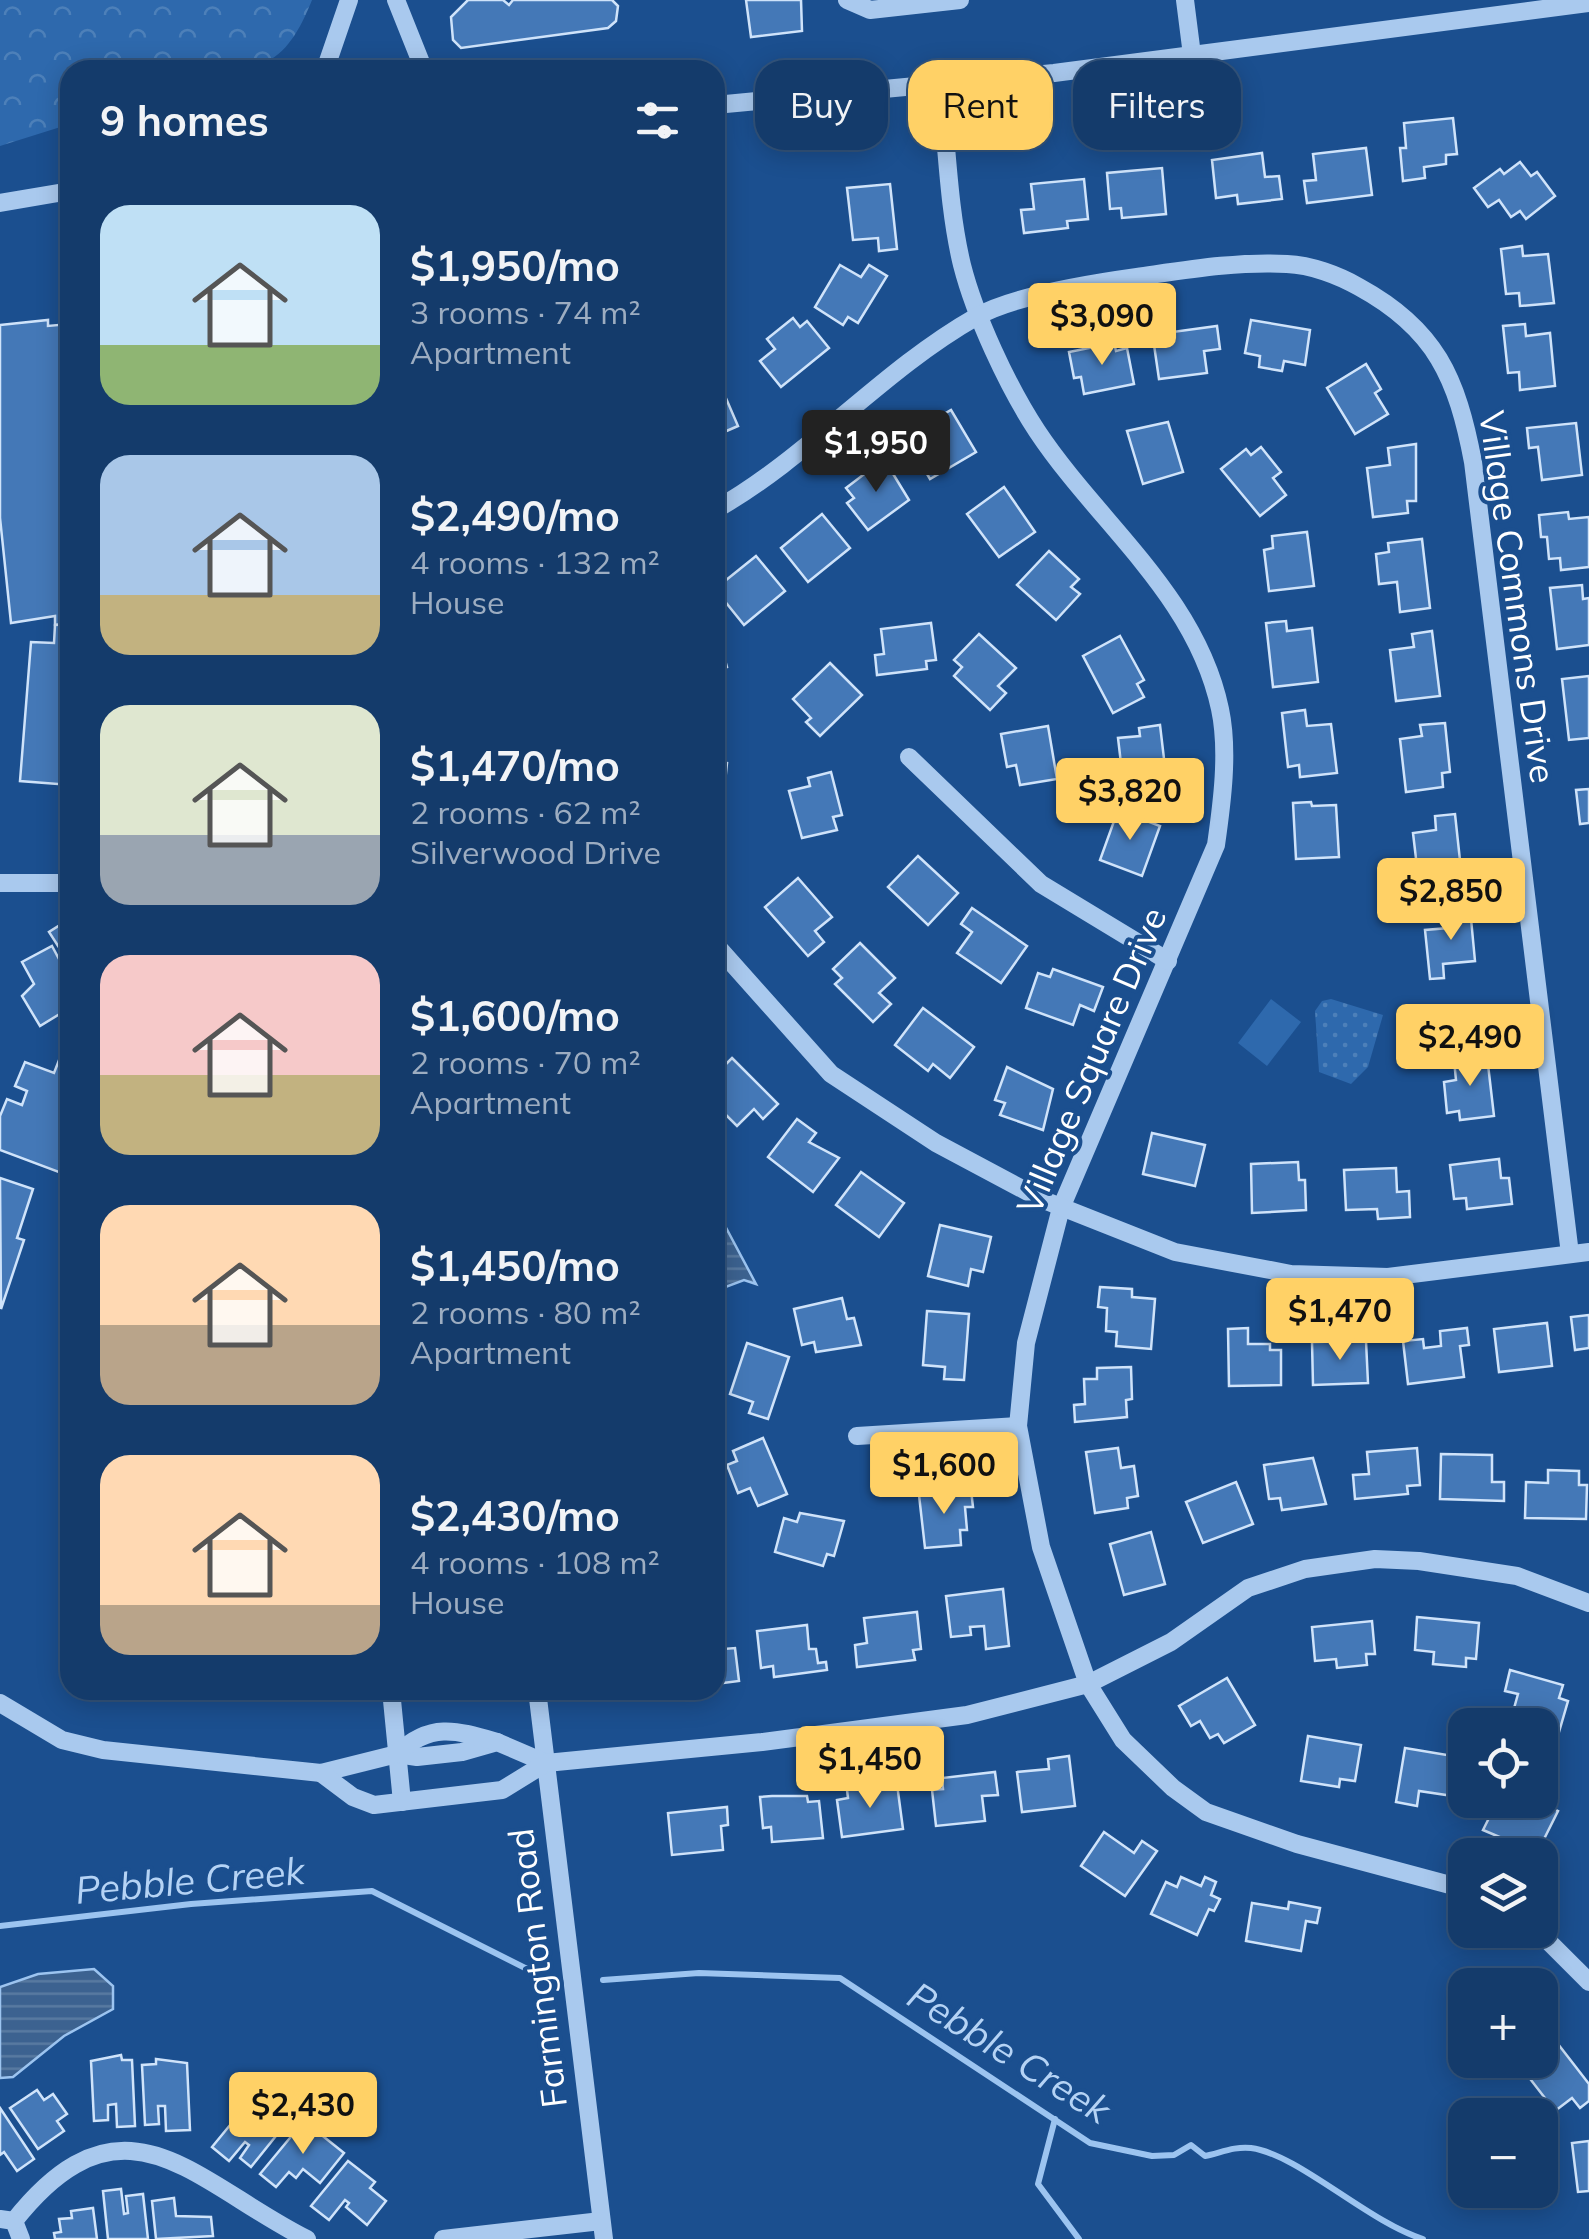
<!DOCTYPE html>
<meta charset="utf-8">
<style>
:root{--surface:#143b6b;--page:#1d4271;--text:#f1f3f6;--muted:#9dadc1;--line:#33557e;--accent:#ffd166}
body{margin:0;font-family:Mulish,sans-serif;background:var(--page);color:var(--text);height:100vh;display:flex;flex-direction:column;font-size:38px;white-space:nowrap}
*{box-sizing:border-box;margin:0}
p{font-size:32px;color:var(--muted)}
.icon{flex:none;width:55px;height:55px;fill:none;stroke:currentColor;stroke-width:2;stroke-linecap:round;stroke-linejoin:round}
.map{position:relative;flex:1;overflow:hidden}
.panel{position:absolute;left:60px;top:60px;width:665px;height:1640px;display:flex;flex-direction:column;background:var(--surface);border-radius:30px;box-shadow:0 5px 25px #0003,0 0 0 2px var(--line)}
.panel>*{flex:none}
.banner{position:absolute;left:755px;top:60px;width:682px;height:90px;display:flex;gap:20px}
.controls{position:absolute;left:1448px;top:1708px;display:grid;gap:20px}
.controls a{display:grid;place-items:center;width:110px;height:110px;border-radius:20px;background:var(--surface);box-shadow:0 5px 25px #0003,0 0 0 2px var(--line);font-size:50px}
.price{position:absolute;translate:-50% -85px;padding:0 22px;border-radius:10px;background:var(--accent);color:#111;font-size:32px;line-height:65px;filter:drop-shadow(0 2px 5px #0008)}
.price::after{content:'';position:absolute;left:50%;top:60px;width:30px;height:22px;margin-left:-15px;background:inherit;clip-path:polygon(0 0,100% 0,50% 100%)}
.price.on{background:#222;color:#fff}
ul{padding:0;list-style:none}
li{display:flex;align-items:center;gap:30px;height:250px;padding:0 40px}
li span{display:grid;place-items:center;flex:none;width:280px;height:200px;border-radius:30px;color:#555}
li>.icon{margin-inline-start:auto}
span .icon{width:120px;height:120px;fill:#fffc;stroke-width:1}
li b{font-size:42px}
h2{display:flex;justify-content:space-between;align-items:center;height:120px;padding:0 40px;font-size:42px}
.tag{padding:0 35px;border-radius:30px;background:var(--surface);box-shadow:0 5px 25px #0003,0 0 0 2px var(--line);font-size:35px;line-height:90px}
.tag.on{background:var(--accent);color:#111}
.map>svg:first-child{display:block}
.grass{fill:url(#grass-dots)}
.forest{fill:url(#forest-crowns)}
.pitch{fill:#2e69ad}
.water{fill:url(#water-rules);stroke:#9cc4f0;stroke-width:2.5}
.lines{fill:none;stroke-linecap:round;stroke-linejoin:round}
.stream{stroke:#9cc4f0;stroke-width:6}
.building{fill:#4478b7;stroke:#cfe3fa;stroke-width:2.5}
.minor{stroke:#a9c9ee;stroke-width:18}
.labels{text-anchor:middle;stroke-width:8;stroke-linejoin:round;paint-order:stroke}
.street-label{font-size:35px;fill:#fff;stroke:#1b4f8f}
.water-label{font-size:38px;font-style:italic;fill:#b5d3f5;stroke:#1b4f8f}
</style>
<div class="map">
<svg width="1589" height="2239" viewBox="0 0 1589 2239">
<defs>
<pattern id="grass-dots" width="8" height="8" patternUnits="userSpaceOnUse" patternTransform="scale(2.5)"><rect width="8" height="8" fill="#2e69ad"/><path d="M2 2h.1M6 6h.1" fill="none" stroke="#4d80b9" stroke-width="1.8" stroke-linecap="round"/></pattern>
<pattern id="forest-crowns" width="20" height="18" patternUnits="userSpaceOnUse" patternTransform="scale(2.5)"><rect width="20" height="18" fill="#2e69ad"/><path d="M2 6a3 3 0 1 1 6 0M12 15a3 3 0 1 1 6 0" fill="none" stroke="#4d80b9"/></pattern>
<pattern id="water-rules" width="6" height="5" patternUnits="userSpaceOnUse" patternTransform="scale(2.5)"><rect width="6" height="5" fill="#3c6290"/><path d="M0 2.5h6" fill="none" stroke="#597aa1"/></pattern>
</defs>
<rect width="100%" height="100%" fill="#1b4f8f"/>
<path class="grass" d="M1331 999 1383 1015 1368 1067 1351 1084 1319 1072 1315 1011 1322 1001Z"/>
<path class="forest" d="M0 0H312C303 22 290 51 266 62 228 80 116 70 70 70V124L0 146Z"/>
<path class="pitch" d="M1271 999 1301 1022 1267 1066 1238 1043Z"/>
<g class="water">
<path d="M715 1207 756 1284 744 1280 715 1291Z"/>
<path d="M94 1969 113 1986V2009L64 2036 13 2077 0 2078V1987L38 1974Z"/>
</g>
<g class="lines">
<g class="stream">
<path d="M0 1926 191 1904 372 1891 545 1978"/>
<path d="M603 1980 699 1973 840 1978 1090 2143 1152 2156 1174 2155 1191 2145 1205 2156C1220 2153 1235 2146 1251 2148 1298 2154 1368 2222 1423 2239"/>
<path d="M1055 2119 1038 2184 1079 2239"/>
</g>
</g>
<g class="building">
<path d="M468 0H503L509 5 513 0H612L618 6 616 21 608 28 461 48 453 40 451 17Z"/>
<path d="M746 0H801L802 31 751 37Z"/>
<path d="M1453 118 1457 154 1446 155V164L1424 167 1425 178 1403 181 1400 148H1406L1404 123Z"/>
<path d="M1366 148 1372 195 1307 203 1304 181 1316 180 1313 154Z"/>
<path d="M1262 153 1265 177 1279 176 1282 199 1238 204 1237 195 1216 198 1212 160Z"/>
<path d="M1520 162 1531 176 1537 172 1555 196 1526 219 1520 211 1511 217 1499 200 1488 207 1474 188 1500 169 1504 174Z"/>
<path d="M1162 168 1166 214 1122 218 1121 208 1110 209 1107 173Z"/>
<path d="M1084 179 1088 219 1067 221 1068 228 1024 233 1021 210 1034 209 1031 184Z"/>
<path d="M890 184 897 249 879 251 878 238 853 240 847 188Z"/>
<path d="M1522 246 1523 256 1548 254 1554 303 1520 306 1519 293 1506 294 1501 249Z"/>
<path d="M840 265 861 277 869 265 887 276 858 323 848 317 843 325 815 307Z"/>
<path d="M793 318 800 327 807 321 829 348 781 387 760 361 775 349 767 339Z"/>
<path d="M48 320V326L69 324 70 329V484L65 491 70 624 55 625V616L11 623 0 518V325Z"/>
<path d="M1251 320 1310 330 1305 365 1284 361 1282 371 1259 367 1260 356 1245 353Z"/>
<path d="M1525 324 1526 336 1550 333 1555 386 1520 390 1519 372 1508 373 1503 326Z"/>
<path d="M1217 326 1220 349 1204 351 1207 373 1159 379 1154 345 1166 344 1165 333Z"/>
<path d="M1114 343 1116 351 1127 348 1134 384 1084 394 1081 377 1074 378 1069 352Z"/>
<path d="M1366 364 1381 389 1375 393 1388 414 1355 434 1327 388Z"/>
<path d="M722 389 738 426 715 436V392Z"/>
<path d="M951 410 976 452 930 479 912 449 921 444 913 432Z"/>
<path d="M1168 422 1183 472 1143 484 1127 431Z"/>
<path d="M1576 423 1582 475 1542 480 1538 447 1529 448 1527 428Z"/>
<path d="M1416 444V501H1407L1408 513 1373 517 1367 468 1390 465 1388 448Z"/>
<path d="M1261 447 1281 472 1273 478 1286 495 1260 516 1221 469 1246 449 1251 455Z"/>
<path d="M884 459 909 500 868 530 847 503 854 498 846 488Z"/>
<path d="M1004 487 1035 532 999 557 967 514Z"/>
<path d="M1568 512 1569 519 1589 517V567L1561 570 1560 558 1549 559 1547 537H1541L1539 515Z"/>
<path d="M822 514 850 548 808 582 781 548Z"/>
<path d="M1307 532 1314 586 1269 591 1264 550 1273 548 1272 536Z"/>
<path d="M1422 539 1430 608 1400 612 1397 582 1379 584 1376 554 1389 552 1388 543Z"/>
<path d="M1049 551 1079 579 1071 587 1080 594 1056 620 1017 585Z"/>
<path d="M756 556 785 591 744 625 715 589Z"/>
<path d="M1582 585 1583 599 1589 598V645L1557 649 1550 588Z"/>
<path d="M1286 621 1287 631 1312 628 1318 682 1273 687 1266 623Z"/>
<path d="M931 623 936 660 926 661 927 669 877 675 875 655 884 654 881 629Z"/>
<path d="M70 624V785L20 781 31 642 54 643 55 625Z"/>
<path d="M715 624 727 667 715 673Z"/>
<path d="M1432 631 1440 696 1396 701 1390 650 1414 647 1412 634Z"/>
<path d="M979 634 1016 668 998 686 1006 693 990 710 954 676 962 667 954 660Z"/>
<path d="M1120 636 1144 680 1137 684 1144 697 1113 713 1083 656Z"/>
<path d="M830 663 862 695 820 736 806 722 811 718 793 699Z"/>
<path d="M1589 676V738L1569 740 1562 679Z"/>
<path d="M1305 710 1307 726 1331 724 1337 773 1300 777 1299 765 1288 767 1282 713Z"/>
<path d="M1445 723 1450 772 1442 773 1443 787 1406 792 1400 739 1422 736 1420 725Z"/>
<path d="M1160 725 1167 784 1124 789 1118 738 1140 736 1139 728Z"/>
<path d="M1048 726 1057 779 1020 785 1016 765 1007 767 1001 734Z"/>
<path d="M715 761 727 763 721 821 715 820Z"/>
<path d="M831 772 842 815 833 817 837 830 802 838 789 791 810 786 808 778Z"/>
<path d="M1589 789V823L1580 824 1576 790Z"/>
<path d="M1311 802 1312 806 1336 805 1339 857 1296 859 1293 803Z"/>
<path d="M1118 810 1160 826 1142 876 1100 860Z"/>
<path d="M1455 814 1462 879 1419 884 1413 833 1436 830 1435 816Z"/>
<path d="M918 856 958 893 928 925 888 887Z"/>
<path d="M798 878 832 917 815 931 824 942 808 956 765 907Z"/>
<path d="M972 908 1027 946 1001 983 957 953 972 932 961 924Z"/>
<path d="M1470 908 1475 961 1443 964 1444 978 1430 979 1425 930 1448 928 1447 911Z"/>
<path d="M68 920 70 923V952L66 945 60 949 49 932Z"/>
<path d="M860 943 895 978 879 993 891 1004 873 1022 835 984 842 978 833 969Z"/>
<path d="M52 946 59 959 70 952V1016L66 1018 63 1012 40 1026 22 996 34 984 22 962Z"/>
<path d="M1053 969 1103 987 1094 1011 1080 1005 1073 1025 1026 1008 1038 973 1050 977Z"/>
<path d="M923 1008 974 1047 950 1078 933 1064 928 1071 895 1045Z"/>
<path d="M63 1050 70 1053 66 1146 70 1160 64 1174 0 1150V1116L7 1099 22 1105 27 1091 15 1086 25 1062 54 1073Z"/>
<path d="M1487 1056 1494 1116 1460 1120 1459 1111 1447 1113 1444 1082 1456 1080 1454 1060Z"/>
<path d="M732 1058 778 1104 763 1119 754 1109 737 1126 715 1104V1075Z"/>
<path d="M1007 1067 1053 1089 1043 1130 1000 1115 1005 1103 995 1100Z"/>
<path d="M797 1119 816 1133 809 1142 839 1158 813 1192 768 1157Z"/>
<path d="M1152 1133 1205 1145 1195 1186 1143 1174Z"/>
<path d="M1499 1159 1501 1178H1509L1512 1204 1467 1209 1466 1198 1454 1199 1450 1165Z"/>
<path d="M1298 1162 1299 1180H1305L1306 1210 1252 1213 1251 1164Z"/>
<path d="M1396 1168 1397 1192 1409 1191 1410 1217 1378 1219 1377 1209 1346 1210 1344 1170Z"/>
<path d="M861 1172 904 1203 879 1237 836 1205Z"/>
<path d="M0 1178 33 1189 17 1238 24 1240 1 1309Z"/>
<path d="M940 1225 991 1237 983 1272 971 1269 968 1286 928 1276Z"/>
<path d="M1100 1287 1132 1289V1297L1155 1299 1151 1349 1116 1346 1117 1332 1106 1331 1107 1308 1098 1307Z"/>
<path d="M842 1298 847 1319 854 1318 861 1345 816 1352 814 1342 802 1345 794 1309Z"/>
<path d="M927 1311 969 1314 964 1380 944 1379 945 1367 923 1365Z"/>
<path d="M1589 1315V1348L1575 1350 1571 1317Z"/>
<path d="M1547 1323 1552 1366 1499 1372 1494 1329Z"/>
<path d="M1248 1328V1344H1270V1350H1281V1385L1229 1386 1228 1329Z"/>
<path d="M1467 1328 1469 1345 1460 1346 1464 1377 1408 1384 1403 1341 1423 1339 1424 1348 1441 1346 1440 1331Z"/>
<path d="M1366 1341 1368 1383 1313 1385 1312 1342Z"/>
<path d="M747 1343 789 1357 768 1419 749 1413 753 1402 730 1394Z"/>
<path d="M1131 1367 1132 1399 1126 1400 1127 1417 1075 1422 1074 1405 1085 1404 1084 1379H1097V1368Z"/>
<path d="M763 1438 787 1494 758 1506 750 1488 738 1493 727 1465 737 1461 733 1451Z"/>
<path d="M1118 1448 1121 1468 1134 1466 1138 1496 1127 1498 1128 1508 1095 1513 1086 1452Z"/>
<path d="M1417 1448 1420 1485 1407 1486 1408 1494 1355 1499 1353 1475 1369 1474 1367 1452Z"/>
<path d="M1441 1454 1492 1455V1482H1504V1501L1440 1499Z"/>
<path d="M1313 1458 1326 1504 1282 1510 1280 1498 1269 1499 1264 1465Z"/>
<path d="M1548 1470 1579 1471V1485H1587L1586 1519 1525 1518 1526 1482 1548 1483Z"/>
<path d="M1236 1482 1253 1524 1203 1543 1186 1502Z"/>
<path d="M971 1490 973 1507H965L967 1530H960L961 1545 925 1548 919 1495Z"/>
<path d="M800 1513 844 1521 834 1556 827 1554 823 1566 775 1552 784 1518 797 1522Z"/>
<path d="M1151 1532 1165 1584 1124 1595 1110 1544Z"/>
<path d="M1003 1589 1009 1646 986 1649 984 1626 970 1627 971 1635 951 1637 946 1596Z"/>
<path d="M917 1612 921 1649 913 1650 915 1660 857 1667 855 1645 867 1643 864 1618Z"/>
<path d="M1417 1617 1479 1623 1476 1659 1466 1658V1667L1433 1664 1434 1652 1415 1650Z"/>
<path d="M1372 1621 1375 1654H1366L1367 1665 1337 1668 1336 1659 1315 1661 1312 1627Z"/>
<path d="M807 1625 809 1649H816L818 1663 826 1662 827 1670 774 1677 773 1666 761 1668 757 1631Z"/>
<path d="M723 1643 724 1649 735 1648 739 1681 715 1684V1644Z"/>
<path d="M1510 1670 1563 1685 1559 1698 1568 1701 1559 1732 1511 1719 1518 1694 1505 1691Z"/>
<path d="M1227 1678 1255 1725 1224 1743 1218 1734 1210 1738 1200 1721 1191 1726 1179 1706Z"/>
<path d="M1308 1736 1361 1745 1355 1781 1340 1779 1339 1787 1301 1781Z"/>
<path d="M1405 1748 1459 1757 1453 1796 1419 1791 1417 1806 1396 1802Z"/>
<path d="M1069 1756 1075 1806 1022 1812 1017 1772 1049 1769 1048 1759Z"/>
<path d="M995 1772 998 1795 982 1796 985 1821 936 1826 932 1790 943 1789 942 1778Z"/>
<path d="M897 1784 903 1829 842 1837 837 1800 848 1798 847 1790Z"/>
<path d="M772 1796H807L808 1802 819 1801 823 1838 772 1842 771 1827 763 1828 760 1797Z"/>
<path d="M1498 1800H1536L1558 1811 1541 1845 1528 1839 1523 1847 1483 1830Z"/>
<path d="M727 1807 728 1825 721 1826 723 1850 672 1855 668 1813Z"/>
<path d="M1104 1832 1134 1853 1142 1841 1157 1851 1125 1896 1081 1866Z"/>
<path d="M1181 1877 1201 1886 1205 1877 1216 1882 1211 1895 1220 1899 1214 1911 1209 1909 1197 1935 1151 1914 1166 1882 1177 1887Z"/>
<path d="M1289 1902 1320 1908 1317 1923 1306 1921 1301 1951 1246 1941 1252 1903 1288 1909Z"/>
<path d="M1558 2044 1589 2084V2101L1580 2108 1572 2098 1555 2111 1524 2071Z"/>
<path d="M121 2055 122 2060H132L135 2126 117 2127 116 2104 108 2105V2120L94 2121 91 2061Z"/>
<path d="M156 2059 187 2063 190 2130 166 2131 165 2106H158L159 2124 145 2125 142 2065 156 2064Z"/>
<path d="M37 2090 44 2100 53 2094 67 2114 57 2121 64 2131 38 2149 10 2108Z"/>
<path d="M254 2096 265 2105 270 2099 286 2111 282 2116 288 2121 251 2167 240 2158 249 2145 245 2142 229 2161 212 2147Z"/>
<path d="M0 2108 34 2159 17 2171 4 2152 0 2155Z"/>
<path d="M304 2121 344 2153 320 2183 303 2169 296 2178 289 2172 276 2187 260 2174Z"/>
<path d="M1589 2141V2191L1578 2192 1572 2143Z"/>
<path d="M348 2161 375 2182 370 2188 386 2201 367 2225 346 2207 349 2203 345 2200 329 2220 311 2206Z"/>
<path d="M121 2189 124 2214 128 2213 126 2196 143 2194 148 2239H108L103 2191Z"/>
<path d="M174 2198 176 2216 211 2217 213 2236 156 2239 152 2201Z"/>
<path d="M93 2208 97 2239H55L54 2233 61 2232 59 2219 72 2218 71 2211Z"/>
</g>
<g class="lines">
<g class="minor">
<path d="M396 0 424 70"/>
<path d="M847 0 870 10 960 0"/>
<path d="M1185 0 1192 55"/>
<path d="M325 70 349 0"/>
<path d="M351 70H392"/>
<path d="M940 83C947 142 948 207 962 265 975 316 1008 387 1037 431 1098 523 1196 595 1220 709 1229 751 1222 803 1216 845L1061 1208 1026 1343 1018 1426 1041 1547 1088 1684 1123 1740 1173 1788 1206 1812 1297 1844 1465 1889"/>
<path d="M715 105 1054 73 1589 3"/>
<path d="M0 203 70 191"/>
<path d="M715 510C809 457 881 371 976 317 1012 296 1094 283 1137 277 1186 270 1238 261 1287 264 1311 265 1338 275 1359 287 1436 329 1457 378 1473 462L1570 1254"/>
<path d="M909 757 1041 884 1168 961"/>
<path d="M0 883H70"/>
<path d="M715 944 831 1074 936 1143 1041 1199 1175 1252 1291 1274 1388 1277 1589 1252"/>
<path d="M857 1436 1018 1426"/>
<path d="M391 1690 402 1802"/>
<path d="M537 1690 604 2239"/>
<path d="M0 1703 62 1740 103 1750 321 1773 397 1754 417 1757 462 1752 497 1742 546 1763"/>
<path d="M397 1754C430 1722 456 1730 497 1742"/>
<path d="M321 1773 353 1797 374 1805 502 1790 546 1763 762 1742 967 1715 1088 1684 1171 1642 1248 1588 1305 1569 1375 1559 1419 1561 1517 1576 1589 1603"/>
<path d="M1537 1930 1589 1982"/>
<path d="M0 2219 14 2221 21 2239"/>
<path d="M14 2221C124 2082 195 2183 307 2239"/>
<path d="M443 2239 601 2221"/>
</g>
</g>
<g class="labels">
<g class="street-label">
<text transform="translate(1517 597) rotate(82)" y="12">Village Commons Drive</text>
<text transform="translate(1092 1061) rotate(-67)" y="12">Village Square Drive</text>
<text transform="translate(538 1968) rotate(-97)" y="12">Farmington Road</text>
</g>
<g class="water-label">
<text transform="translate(190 1881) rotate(-5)" y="13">Pebble Creek</text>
<text transform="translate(1009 2053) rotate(32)" y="13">Pebble Creek</text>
</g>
</g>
</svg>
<div class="controls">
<a><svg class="icon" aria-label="locate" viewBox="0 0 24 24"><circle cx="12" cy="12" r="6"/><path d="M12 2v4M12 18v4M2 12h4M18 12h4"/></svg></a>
<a><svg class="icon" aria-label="layers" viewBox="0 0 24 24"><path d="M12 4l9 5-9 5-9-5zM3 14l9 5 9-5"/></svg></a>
<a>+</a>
<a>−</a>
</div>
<b class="price" style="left:1102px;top:368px">$3,090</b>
<b class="price on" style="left:876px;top:495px">$1,950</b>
<b class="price" style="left:1130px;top:843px">$3,820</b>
<b class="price" style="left:1451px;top:943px">$2,850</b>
<b class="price" style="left:1470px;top:1089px">$2,490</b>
<b class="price" style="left:1340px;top:1363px">$1,470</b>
<b class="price" style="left:944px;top:1517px">$1,600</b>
<b class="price" style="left:870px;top:1811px">$1,450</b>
<b class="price" style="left:303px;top:2157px">$2,430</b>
<div class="banner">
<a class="tag">Buy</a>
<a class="tag on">Rent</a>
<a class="tag">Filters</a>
</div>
<section class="panel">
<h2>9 homes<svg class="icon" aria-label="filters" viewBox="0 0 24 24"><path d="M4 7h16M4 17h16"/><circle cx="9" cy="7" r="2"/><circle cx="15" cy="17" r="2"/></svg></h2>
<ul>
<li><span style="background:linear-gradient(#bfe0f5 70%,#8fb573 0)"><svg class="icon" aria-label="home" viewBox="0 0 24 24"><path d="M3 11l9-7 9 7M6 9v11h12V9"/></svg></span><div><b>$1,950/mo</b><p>3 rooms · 74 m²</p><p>Apartment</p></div></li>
<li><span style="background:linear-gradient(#a9c7e8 70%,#c2b280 0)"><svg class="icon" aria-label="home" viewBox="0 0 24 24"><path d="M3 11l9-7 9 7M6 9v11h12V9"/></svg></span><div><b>$2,490/mo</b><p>4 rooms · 132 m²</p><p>House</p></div></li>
<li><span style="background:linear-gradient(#dfe7d0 65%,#9aa5b1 0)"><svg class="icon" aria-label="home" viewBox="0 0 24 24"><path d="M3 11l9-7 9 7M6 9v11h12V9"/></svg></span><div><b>$1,470/mo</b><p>2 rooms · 62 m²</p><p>Silverwood Drive</p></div></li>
<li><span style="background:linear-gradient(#f6c9c9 60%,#c2b280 0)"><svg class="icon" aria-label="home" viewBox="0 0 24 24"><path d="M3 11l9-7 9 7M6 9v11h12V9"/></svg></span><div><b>$1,600/mo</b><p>2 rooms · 70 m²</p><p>Apartment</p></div></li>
<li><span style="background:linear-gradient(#ffd9b3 60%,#b9a48a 0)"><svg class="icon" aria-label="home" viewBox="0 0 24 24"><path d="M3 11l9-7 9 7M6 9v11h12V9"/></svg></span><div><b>$1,450/mo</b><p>2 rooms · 80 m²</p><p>Apartment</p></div></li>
<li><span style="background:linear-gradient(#ffd9b3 75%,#b9a48a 0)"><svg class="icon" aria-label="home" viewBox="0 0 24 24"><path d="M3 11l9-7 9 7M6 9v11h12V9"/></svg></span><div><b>$2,430/mo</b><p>4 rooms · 108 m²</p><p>House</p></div></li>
</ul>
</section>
</div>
